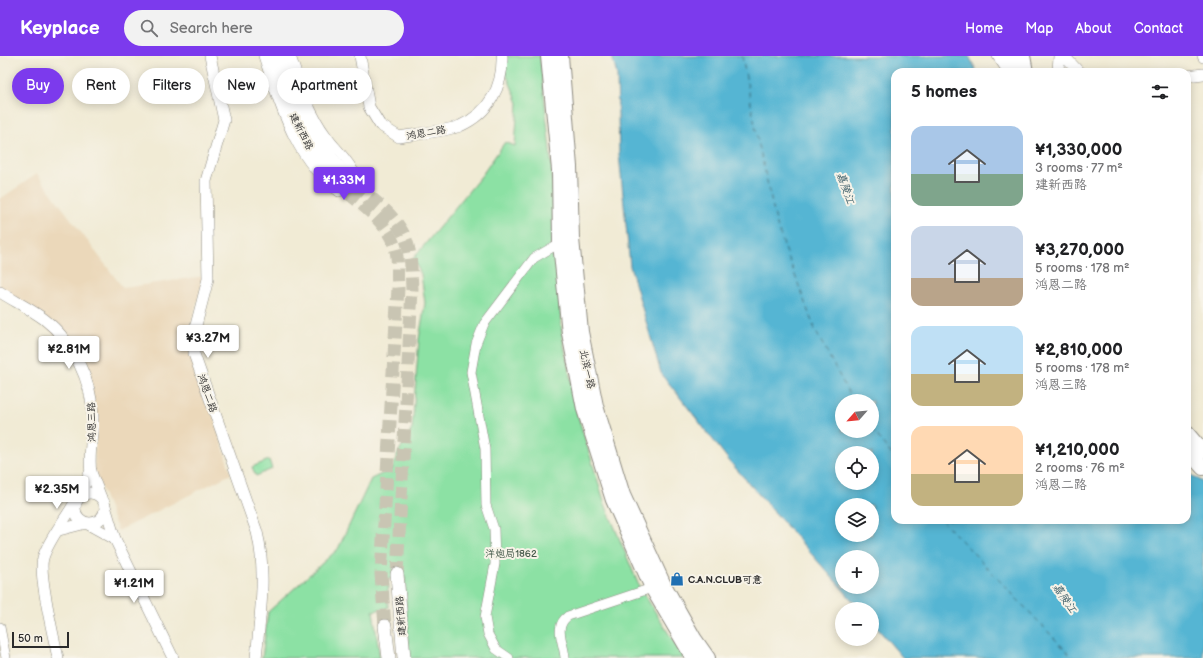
<!DOCTYPE html>
<meta charset="utf-8">
<style>
:root{--surface:#fff;--page:#f2f2f2;--text:#202124;--muted:#757577;--accent:#7c3aed}
body{margin:0;font-family:"Balsamiq Sans","LXGW WenKai TC",sans-serif;background:var(--page);color:var(--text);height:100vh;display:flex;flex-direction:column;font-size:15px;white-space:nowrap}
*{box-sizing:border-box;margin:0}
p{font-size:13px;color:var(--muted)}
.icon{flex:none;width:22px;height:22px;fill:none;stroke:currentColor;stroke-width:2;stroke-linecap:round;stroke-linejoin:round}
.map{position:relative;flex:1;overflow:hidden}
.details{position:absolute;left:891px;top:12px;width:300px;height:456px;display:flex;flex-direction:column;background:var(--surface);border-radius:12px;box-shadow:0 2px 10px #0003}
.details>*{flex:none}
.top-card{position:absolute;left:12px;top:12px;width:380px;height:36px;display:flex;gap:8px}
.needle{width:26px;rotate:243deg}
.tools{position:absolute;left:835px;top:338px;display:grid;gap:8px}
.tools a{display:grid;place-items:center;width:44px;height:44px;border-radius:50%;background:var(--surface);box-shadow:0 2px 10px #0003;font-size:20px}
.scale{position:absolute;left:12px;bottom:10px;width:57px;box-sizing:border-box;padding-left:4px;border:2px solid #2b2b2b;border-top:0;font-size:11px;line-height:14px;white-space:nowrap;color:#2b2b2b;-webkit-text-stroke:3px #f7f3e8;paint-order:stroke}
.price{position:absolute;translate:-50% -34px;padding:0 9px;border-radius:4px;background:#fff;color:#222;font-size:13px;line-height:26px;filter:drop-shadow(0 1px 2px #0008)}
.price::after{content:'';position:absolute;left:50%;top:24px;width:12px;height:9px;margin-left:-6px;background:inherit;clip-path:polygon(0 0,100% 0,50% 100%)}
.price.on{background:var(--accent);color:#fff}
ul{padding:0;list-style:none}
li{display:flex;align-items:center;gap:12px;height:100px;padding:0 20px}
li span{display:grid;place-items:center;flex:none;width:112px;height:80px;border-radius:12px;color:#555}
li>.icon{margin-inline-start:auto}
span .icon{width:48px;height:48px;fill:#fffc;stroke-width:1}
li b{font-size:17px}
h2{display:flex;justify-content:space-between;align-items:center;height:48px;padding:0 20px;font-size:17px}
.pill{padding:0 14px;border-radius:18px;background:var(--surface);box-shadow:0 2px 10px #0003;font-size:14px;line-height:36px}
.pill.on{background:var(--accent);color:#fff}
header{display:flex;align-items:center;gap:24px;box-sizing:border-box;height:56px;padding:0 20px;background:var(--accent);color:#fff}
header strong{font-size:19px}
nav{display:flex;gap:22px;margin-inline-start:auto;font-size:14px}
.search{width:280px;height:36px;background:var(--page);display:flex;align-items:center;gap:10px;box-sizing:border-box;padding:0 14px;border-radius:22px;color:var(--muted);font-size:15px}
.map>svg:first-child{display:block}
.built{fill:#ebd8ba}
.green{fill:#8ce1a4;stroke:#5c8668}
.water{fill:#54b5d3;stroke:#40707f;fill-rule:evenodd}
.lines{fill:none;stroke-linecap:round;stroke-linejoin:round}
.ferry{stroke:#395b66;stroke-width:1;stroke-dasharray:5 4;stroke-linecap:butt}
.secondary-tunnel{stroke:#c9c5b3;stroke-width:13;stroke-dasharray:13 6;stroke-linecap:butt}
.minor-casing{stroke:#8e8b80;stroke-width:10}
.tertiary-casing{stroke:#8e8b80;stroke-width:12}
.secondary-casing{stroke:#8e8b80;stroke-width:14}
.primary-casing{stroke:#8e8b80;stroke-width:16}
.minor{stroke:#fff;stroke-width:9}
.tertiary{stroke:#fff;stroke-width:11}
.secondary{stroke:#fff;stroke-width:13}
.primary{stroke:#fff;stroke-width:14}
.labels{text-anchor:middle;stroke-width:4;stroke-linejoin:round;paint-order:stroke}
.street-label{font-size:10px;fill:#2b2b2b;stroke:#f7f3e8}
.park-label{font-size:10px;fill:#435849;stroke:#f7f3e8}
.poi-label{font-size:10px;font-weight:bold;fill:#2b2b2b;stroke:#f7f3e8;text-anchor:start}
.water-label{font-size:11px;font-style:italic;fill:#395b66;stroke:#f7f3e8}
</style>
<header>
<strong>Keyplace</strong>
<div class="search"><svg class="icon" aria-label="search" viewBox="0 0 24 24"><circle cx="10" cy="10" r="6"/><path d="M15 15l6 6"/></svg>Search here</div>
<nav><a>Home</a><a>Map</a><a>About</a><a>Contact</a></nav>
</header>
<div class="map">
<svg width="1203" height="602" viewBox="0 0 1203 602">
<rect width="100%" height="100%" fill="#f7f3e8"/>
<filter id="ink" filterUnits="userSpaceOnUse"><feTurbulence type="fractalNoise" baseFrequency=".025" numOctaves="2"/><feDisplacementMap in="SourceGraphic" scale="8" xChannelSelector="R" yChannelSelector="G"/><feConvolveMatrix kernelMatrix="1 2 1 2 8 2 1 2 1" color-interpolation-filters="sRGB"/></filter>
<filter id="wash" filterUnits="userSpaceOnUse"><feTurbulence type="fractalNoise" baseFrequency=".012" numOctaves="4" result="noise"/><feDisplacementMap in="SourceGraphic" scale="16" xChannelSelector="R" yChannelSelector="G"/><feGaussianBlur stdDeviation="0.9" result="paint"/><feColorMatrix in="noise" values="0 0 0 0 0 0 0 0 0 0 0 0 0 0 0 0 0 1.4 0 .05"/><feComposite in="paint" operator="in"/></filter>
<g filter="url(#wash)">
<rect width="100%" height="100%" fill="#f1ebd5"/>
<path class="built" d="M37 118 123 232 204 220 189 278 231 418 118 475 94 414 97 360 77 297 0 232V143Z"/>
<g class="green">
<path d="M504 0H540L552 113 554 177 562 278 577 357 605 448 639 530 684 602H410L406 568 405 521 388 523V552L373 555 380 602H262L268 556 338 493 371 423 392 413 400 393 412 373 419 283 425 247 421 218 413 203 482 119 505 86 515 90 518 47 505 15Z"/>
<path d="M269 404 272 413 256 420 252 411Z"/>
</g>
<path class="water" d="M612 0H969L977 16H895V464H1187V416L1203 426V602H903L872 566V553H860L731 407 661 317 630 210 619 98 617 19ZM842 345H872V375H842ZM842 397H872V427H842ZM842 449H872V479H842ZM842 501H872V531H842Z"/>
<g class="lines">
<g class="ferry">
<path d="M742 0 758 85 777 170 815 274 853 345"/>
<path d="M872 373 895 403"/>
<path d="M942 464 1073 602"/>
</g>
</g>
</g>
<g filter="url(#ink)">
<g class="lines">
<g class="secondary-tunnel">
<path d="M342 115C361 137 391 152 404 179 412 195 411 215 412 233L397 518"/>
<path d="M334 123C355 147 393 165 397 201 398 211 397 221 398 232L381 518 385 570"/>
</g>
<g class="minor-casing">
<g id="minor">
<path d="M263 0C279 48 295 106 339 136L350 131 356 120C350 104 336 93 327 80 309 56 300 27 291 0"/>
<path d="M1202 0 1203 2"/>
<path d="M0 571 6 602"/>
<path d="M509 602 496 593 488 578 485 561 495 508 494 473 486 449 485 393 471 316 476 288 484 268 534 202 560 187"/>
<path d="M565 602C564 586 553 571 568 560L652 532"/>
</g>
</g>
<g class="tertiary-casing">
<g id="tertiary">
<path d="M210 0 224 64 206 125 208 223 194 277V298L257 476C267 517 260 560 256 602"/>
<path d="M360 0 369 51 380 69 399 81C415 78 447 75 460 70 489 57 503 31 502 0"/>
<path d="M998 0 1009 16"/>
<path d="M1064 0 1079 16"/>
<path d="M1058 16 1059 0"/>
<path d="M1187 20 1203 18"/>
<path d="M0 236C14 245 31 253 44 263 73 285 92 326 93 361 93 376 88 402 91 416 94 425 98 433 101 442"/>
<circle cx="90" cy="452" r="15"/>
<path d="M78 442 91 415"/>
<path d="M105 450 115 483 173 602"/>
<path d="M59 474 86 467 115 483"/>
<path d="M58 602C54 582 38 518 43 502 48 484 66 463 75 446"/>
</g>
</g>
<g class="secondary-casing">
<g id="secondary">
<path d="M273 0C287 47 301 85 334 123"/>
<path d="M283 0C296 43 312 81 342 115"/>
<path d="M397 518 404 602"/>
<path d="M385 570 389 602"/>
</g>
</g>
<g class="primary-casing">
<g id="primary">
<path d="M548 0 559 114 560 187 569 277 584 353 613 444 652 532 693 602"/>
<path d="M561 0 570 111 572 183 581 276 596 350 623 439 663 527 694 582 708 602"/>
<path d="M1011 0 1014 16"/>
<path d="M1023 0 1026 16"/>
<path d="M1187 377 1203 396"/>
<path d="M1187 394 1203 412"/>
</g>
</g>
<use href="#minor" class="minor"/>
<use href="#tertiary" class="tertiary"/>
<use href="#secondary" class="secondary"/>
<use href="#primary" class="primary"/>
</g>
</g>
<defs>
<g id="shop-bare" transform="scale(1.08)"><path d="M-5-2.5h2.3a2.7 3.5 0 0 1 5.4 0H5L5.5 6h-11ZM-1.5-2.5h3a1.5 2.3 0 0 0-3 0Z" fill="#1f6fb2" stroke="#f7f3e8" stroke-width="2.5" paint-order="stroke"/></g>
</defs>
<g fill-rule="evenodd">
<use href="#shop-bare" x="677" y="523"/>
</g>
<g class="labels">
<g class="street-label">
<text transform="translate(302 75) rotate(63)" y="4">建新西路</text>
<text transform="translate(426 76) rotate(-10)" y="4">鸿恩二路</text>
<text transform="translate(588 313) rotate(78)" y="4">北滨一路</text>
<text transform="translate(208 337) rotate(71)" y="4">鸿恩二路</text>
<text transform="translate(91 366) rotate(-91)" y="4">鸿恩三路</text>
<text transform="translate(400 560) rotate(-94)" y="4">建新西路</text>
</g>
<g class="park-label">
<text x="511" y="501">洋炮局1862</text>
</g>
<g class="poi-label">
<text x="688" y="527">C.A.N.CLUB可意</text>
</g>
<g class="water-label">
<text transform="translate(846 132) rotate(71)" y="4">嘉陵江</text>
<text transform="translate(1065 542) rotate(56)" y="4">嘉陵江</text>
</g>
</g>
</svg>
<div class="tools">
<a><svg class="needle" viewBox="-14 -14 28 28"><path d="M0-13l5 13h-10z" fill="#e53935"/><path d="M0 13l5-13h-10z" fill="#757577"/></svg></a>
<a><svg class="icon" aria-label="locate" viewBox="0 0 24 24"><circle cx="12" cy="12" r="6"/><path d="M12 2v4M12 18v4M2 12h4M18 12h4"/></svg></a>
<a><svg class="icon" aria-label="layers" viewBox="0 0 24 24"><path d="M12 4l9 5-9 5-9-5zM3 14l9 5 9-5"/></svg></a>
<a>+</a>
<a>−</a>
</div>
<div class="scale">50 m</div>
<b class="price on" style="left:344px;top:145px">¥1.33M</b>
<b class="price" style="left:208px;top:303px">¥3.27M</b>
<b class="price" style="left:69px;top:314px">¥2.81M</b>
<b class="price" style="left:57px;top:454px">¥2.35M</b>
<b class="price" style="left:134px;top:548px">¥1.21M</b>
<div class="top-card">
<a class="pill on">Buy</a>
<a class="pill">Rent</a>
<a class="pill">Filters</a>
<a class="pill">New</a>
<a class="pill">Apartment</a>
</div>
<section class="details">
<h2>5 homes<svg class="icon" aria-label="filters" viewBox="0 0 24 24"><path d="M4 7h16M4 17h16"/><circle cx="9" cy="7" r="2"/><circle cx="15" cy="17" r="2"/></svg></h2>
<ul>
<li><span style="background:linear-gradient(#a9c7e8 60%,#7fa58c 0)"><svg class="icon" aria-label="home" viewBox="0 0 24 24"><path d="M3 11l9-7 9 7M6 9v11h12V9"/></svg></span><div><b>¥1,330,000</b><p>3 rooms · 77 m²</p><p>建新西路</p></div></li>
<li><span style="background:linear-gradient(#c9d6e8 65%,#b9a48a 0)"><svg class="icon" aria-label="home" viewBox="0 0 24 24"><path d="M3 11l9-7 9 7M6 9v11h12V9"/></svg></span><div><b>¥3,270,000</b><p>5 rooms · 178 m²</p><p>鸿恩二路</p></div></li>
<li><span style="background:linear-gradient(#bfe0f5 60%,#c2b280 0)"><svg class="icon" aria-label="home" viewBox="0 0 24 24"><path d="M3 11l9-7 9 7M6 9v11h12V9"/></svg></span><div><b>¥2,810,000</b><p>5 rooms · 178 m²</p><p>鸿恩三路</p></div></li>
<li><span style="background:linear-gradient(#ffd9b3 60%,#c2b280 0)"><svg class="icon" aria-label="home" viewBox="0 0 24 24"><path d="M3 11l9-7 9 7M6 9v11h12V9"/></svg></span><div><b>¥1,210,000</b><p>2 rooms · 76 m²</p><p>鸿恩二路</p></div></li>
</ul>
</section>
</div>
